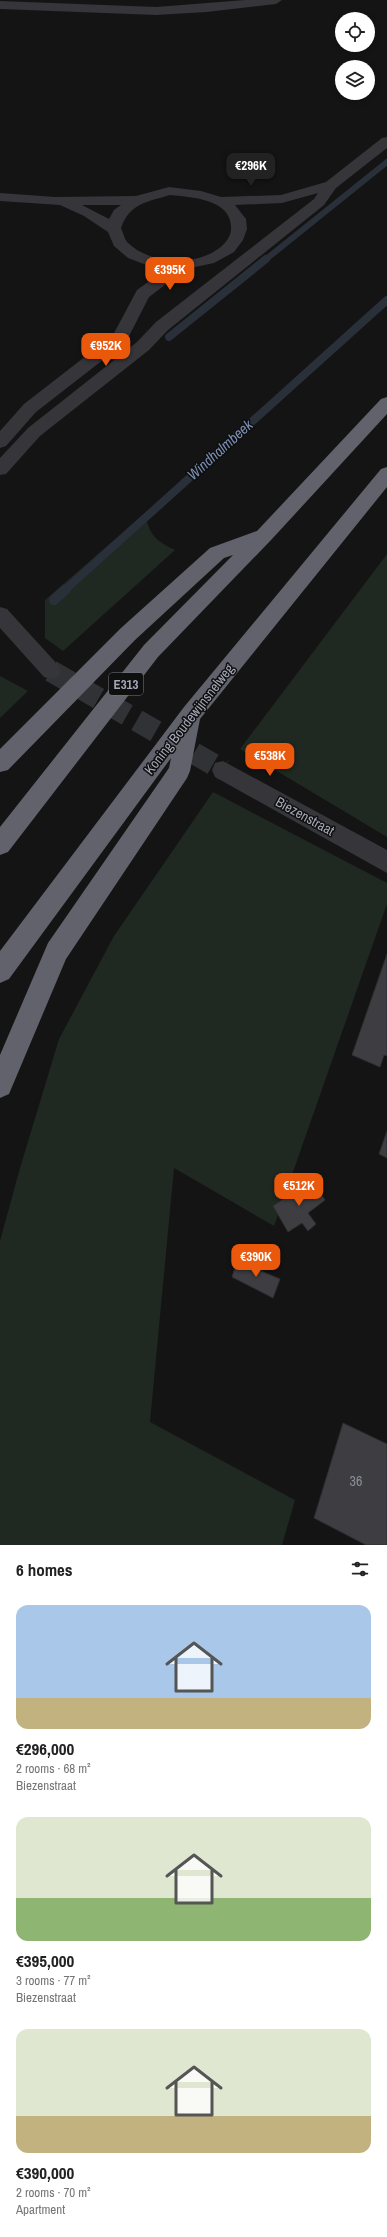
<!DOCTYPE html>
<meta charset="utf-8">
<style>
:root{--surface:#fff;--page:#f6f6f6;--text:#222;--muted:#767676;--accent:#ea580c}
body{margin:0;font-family:"Archivo Narrow",sans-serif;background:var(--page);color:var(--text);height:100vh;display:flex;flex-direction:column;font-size:15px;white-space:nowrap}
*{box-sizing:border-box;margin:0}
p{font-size:13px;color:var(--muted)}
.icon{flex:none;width:22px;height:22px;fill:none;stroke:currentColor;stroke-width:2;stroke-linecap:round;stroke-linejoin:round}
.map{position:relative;height:1545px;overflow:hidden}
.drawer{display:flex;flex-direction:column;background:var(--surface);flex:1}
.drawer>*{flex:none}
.fabs{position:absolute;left:335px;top:12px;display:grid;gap:8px}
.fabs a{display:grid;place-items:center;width:40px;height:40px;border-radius:50%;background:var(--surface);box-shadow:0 2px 6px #0003;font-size:20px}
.price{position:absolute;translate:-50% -34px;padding:0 9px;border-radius:8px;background:var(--accent);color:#fff;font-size:13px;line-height:26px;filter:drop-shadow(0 1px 2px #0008)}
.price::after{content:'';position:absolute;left:50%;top:24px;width:12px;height:9px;margin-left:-6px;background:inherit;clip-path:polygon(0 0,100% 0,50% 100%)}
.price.active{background:#222;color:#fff}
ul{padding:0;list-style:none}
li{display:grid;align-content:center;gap:8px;height:212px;padding:0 16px}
li span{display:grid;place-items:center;height:124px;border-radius:12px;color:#555}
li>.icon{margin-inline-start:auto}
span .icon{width:72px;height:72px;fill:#fffc;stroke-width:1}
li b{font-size:17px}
h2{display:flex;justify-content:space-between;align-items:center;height:48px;padding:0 16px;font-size:17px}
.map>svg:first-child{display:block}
.green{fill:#202822}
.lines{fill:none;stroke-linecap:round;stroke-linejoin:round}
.stream-far2{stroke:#2a3039;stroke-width:6}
.stream-far1{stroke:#2a3039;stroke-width:8}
.stream{stroke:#2a3039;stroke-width:10}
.building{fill:#3e3e42;stroke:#2e2e31}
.minor-tunnel{stroke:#313235;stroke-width:22;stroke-dasharray:22 11;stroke-linecap:butt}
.minor{fill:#35353a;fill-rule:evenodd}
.highway{fill:#61626b;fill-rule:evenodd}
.labels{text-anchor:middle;stroke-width:3;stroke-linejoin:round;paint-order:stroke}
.shield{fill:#0f0f10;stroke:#787a84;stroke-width:1}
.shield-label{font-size:13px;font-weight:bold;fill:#a5a8b6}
.street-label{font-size:14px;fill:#a5a8b6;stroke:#0f0f10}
.near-number-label{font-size:14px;fill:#8b8e99}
.water-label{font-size:15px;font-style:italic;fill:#7c8fb1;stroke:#0f0f10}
</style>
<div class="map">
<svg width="387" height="1545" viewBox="0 0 387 1545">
<rect width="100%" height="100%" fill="#141415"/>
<g class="green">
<path d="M145 513C149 535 156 541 175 550L63 651 45 638V600Z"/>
<path d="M387 554V837L240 749Z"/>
<path d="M0 676 28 691 0 718Z"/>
<path d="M213 792 387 883V904L274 1226 174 1168 150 1422 295 1500 282 1545H0V1241L20 1168 59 1039 114 936Z"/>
</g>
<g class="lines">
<path class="stream-far2" d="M265 260 387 162"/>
<g class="stream-far1">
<path d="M169 337 266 259"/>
<path d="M65 590 387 300"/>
</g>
<path class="stream" d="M54 600 66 589"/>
</g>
<g class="building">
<path d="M387 954V1056L384 1055 380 1067 352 1055Z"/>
<path d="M387 1131V1158L379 1154Z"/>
<path d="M311 1180 325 1200 308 1213 316 1224 308 1231 302 1223 288 1232 273 1206Z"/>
<path d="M238 1258 255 1265 254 1268 280 1279 273 1298 232 1277Z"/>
<path d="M343 1423 387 1444V1545H366L314 1518Z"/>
</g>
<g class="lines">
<path class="minor-tunnel" d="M51 671 223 770"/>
<g class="minor">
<path d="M245 0H282L276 4 207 12 156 15 0 9V1L156 7Z"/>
<path d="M387 137V148L336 188 324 205 168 330 149 350 40 436 6 474 0 475V458L28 428 137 342 156 322 314 199 318 193 282 203 235 205 246 219 247 229 243 240 234 252 214 263 186 269 149 297 126 342 36 412 6 446 0 448V431L24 404 113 335 137 290 166 269 149 266 128 258 114 246 108 232 84 216 60 205 0 201V193L55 197 136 196 169 187 201 191 221 197 281 195 326 182 382 138ZM170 195C190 197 231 199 231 227 232 236 225 244 218 249 193 267 149 264 127 242 124 238 123 232 121 228 130 203 147 202 170 195ZM82 205H121L114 210 109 219Z"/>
<path d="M0 607 7 609 58 665 61 671 58 677 51 679 44 677 0 628Z"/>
<path d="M223 761 387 850V873L215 777 212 770 215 763Z"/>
</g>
<g class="highway">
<path d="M387 397V414L272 539 158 657 8 852 0 855V827L144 645 233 555 224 558 135 640 8 770 0 772V749L121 628 210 548 257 531 381 399Z"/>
<path d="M387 467V487L200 719 190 771 187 778 66 959 9 1094 0 1098V1055L48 943 169 768 171 758 9 979 0 983V951L184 707 381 469Z"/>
</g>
</g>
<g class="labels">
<rect class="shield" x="109" y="673" width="34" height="22" rx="3"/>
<g class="shield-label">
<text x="126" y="689">E313</text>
</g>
<g class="street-label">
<text transform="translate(189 719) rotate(-52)" y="5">Koning Boudewijnsnelweg</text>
<text transform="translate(305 816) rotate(29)" y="5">Biezenstraat</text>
</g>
<g class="near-number-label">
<text x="356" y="1486">36</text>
</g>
<g class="water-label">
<text transform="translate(220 450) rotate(-42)" y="5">Windhalmbeek</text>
</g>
</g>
</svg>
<div class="fabs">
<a><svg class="icon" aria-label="locate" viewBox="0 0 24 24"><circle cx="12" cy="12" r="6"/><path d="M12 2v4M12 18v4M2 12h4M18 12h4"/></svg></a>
<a><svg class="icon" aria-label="layers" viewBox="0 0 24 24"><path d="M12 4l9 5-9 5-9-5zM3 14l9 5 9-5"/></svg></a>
</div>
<b class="price active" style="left:251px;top:187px">€296K</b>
<b class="price" style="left:170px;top:291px">€395K</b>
<b class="price" style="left:106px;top:367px">€952K</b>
<b class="price" style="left:270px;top:777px">€538K</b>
<b class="price" style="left:299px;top:1207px">€512K</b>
<b class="price" style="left:256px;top:1278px">€390K</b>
</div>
<section class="drawer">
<h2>6 homes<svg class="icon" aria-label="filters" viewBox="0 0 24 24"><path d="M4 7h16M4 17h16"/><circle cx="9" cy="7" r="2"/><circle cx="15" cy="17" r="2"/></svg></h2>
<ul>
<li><span style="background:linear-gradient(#a9c7e8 75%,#c2b280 0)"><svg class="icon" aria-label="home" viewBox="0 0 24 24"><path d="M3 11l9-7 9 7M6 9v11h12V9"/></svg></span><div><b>€296,000</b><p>2 rooms · 68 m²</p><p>Biezenstraat</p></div></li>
<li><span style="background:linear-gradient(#dfe7d0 65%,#8fb573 0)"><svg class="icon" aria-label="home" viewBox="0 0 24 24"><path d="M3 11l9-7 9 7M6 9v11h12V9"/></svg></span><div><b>€395,000</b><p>3 rooms · 77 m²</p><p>Biezenstraat</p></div></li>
<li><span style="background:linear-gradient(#dfe7d0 70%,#c2b280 0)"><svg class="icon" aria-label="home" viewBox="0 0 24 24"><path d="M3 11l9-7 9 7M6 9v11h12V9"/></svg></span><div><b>€390,000</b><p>2 rooms · 70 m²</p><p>Apartment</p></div></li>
</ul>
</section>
